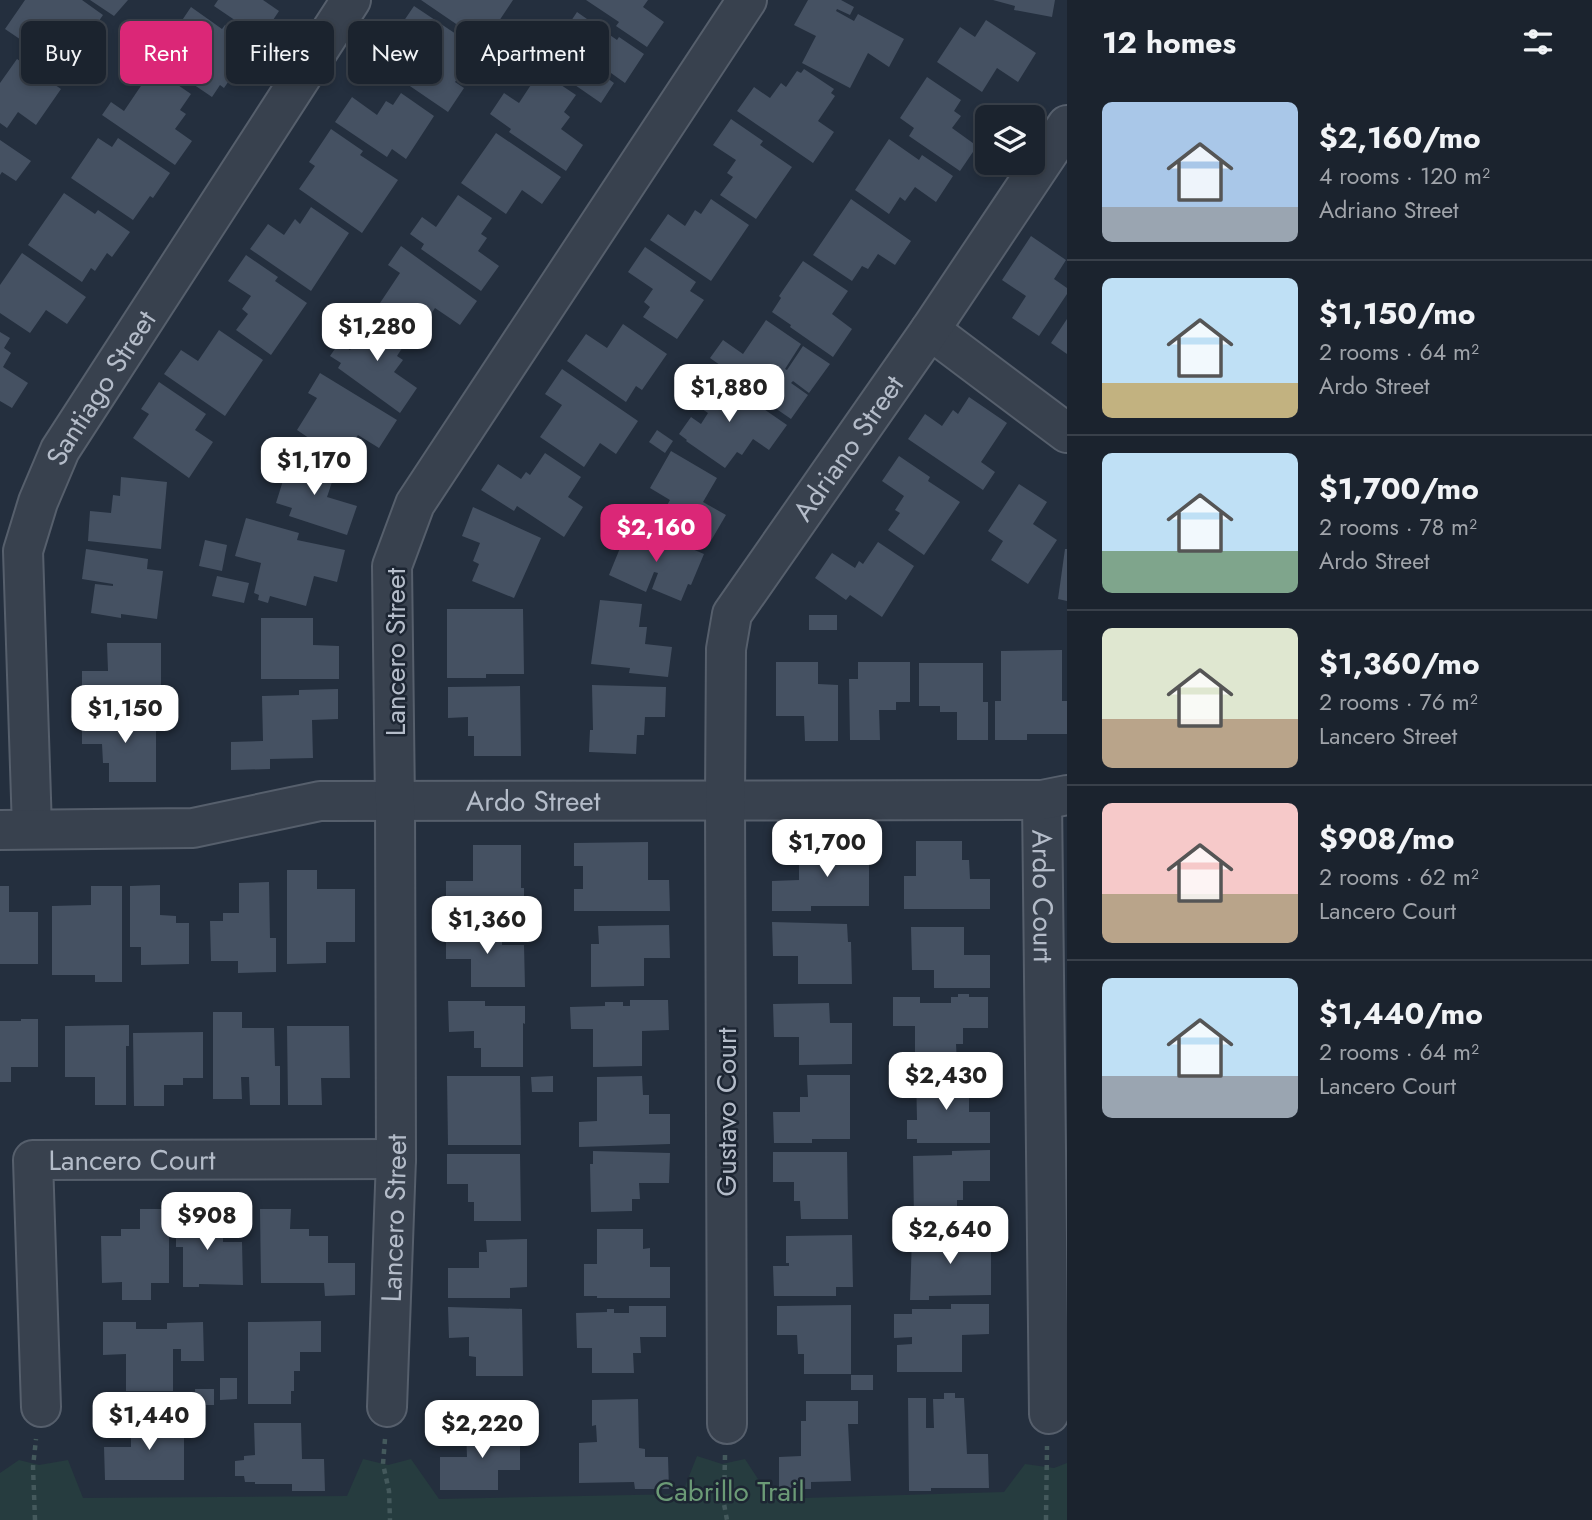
<!DOCTYPE html>
<meta charset="utf-8">
<style>
:root{--surface:#1b232e;--page:#242b36;--text:#f1f3f6;--muted:#a0a4aa;--line:#39404a;--accent:#db2777}
body{margin:0;font-family:Jost,sans-serif;background:var(--page);color:var(--text);height:100vh;display:flex;flex-direction:column;font-size:26px;white-space:nowrap}
*{box-sizing:border-box;margin:0}
p{font-size:23px;color:var(--muted)}
.icon{flex:none;width:38px;height:38px;fill:none;stroke:currentColor;stroke-width:2;stroke-linecap:round;stroke-linejoin:round}
.map{position:relative;flex:1;overflow:hidden}
.drawer{display:flex;flex-direction:column;background:var(--surface);width:525px}
.drawer>*{flex:none}
.banner{position:absolute;left:21px;top:21px;width:665px;height:63px;display:flex;gap:14px}
.buttons{position:absolute;left:975px;top:105px;display:grid;gap:14px}
.buttons a{display:grid;place-items:center;width:70px;height:70px;border-radius:10px;background:var(--surface);box-shadow:0 4px 10px #0003,0 0 0 2px var(--line);font-size:35px}
.price{position:absolute;translate:-50% -60px;padding:0 16px;border-radius:14px;background:#fff;color:#222;font-size:23px;line-height:46px;filter:drop-shadow(0 2px 4px #0008)}
.price::after{content:'';position:absolute;left:50%;top:42px;width:21px;height:16px;margin-left:-10px;background:inherit;clip-path:polygon(0 0,100% 0,50% 100%)}
.price.active{background:var(--accent);color:#fff}
ul{padding:0;list-style:none}
li{display:flex;align-items:center;gap:21px;height:175px;padding:0 35px}
li+li{border-top:2px solid var(--line)}
li span{display:grid;place-items:center;flex:none;width:196px;height:140px;border-radius:10px;color:#555}
li>.icon{margin-inline-start:auto}
span .icon{width:84px;height:84px;fill:#fffc;stroke-width:1}
li b{font-size:30px}
h2{display:flex;justify-content:space-between;align-items:center;height:84px;padding:0 35px;font-size:30px}
.tag{padding:0 24px;border-radius:10px;background:var(--surface);box-shadow:0 4px 10px #0003,0 0 0 2px var(--line);font-size:24px;line-height:63px}
.tag.active{background:var(--accent);color:#fff}
main{display:flex;flex:1;min-height:0}
.map>svg:first-child{display:block}
.green{fill:#263c3f}
.building{fill:#455162}
.lines{fill:none;stroke-linecap:round;stroke-linejoin:round}
.minor-casing{stroke:#565f6c;stroke-width:42}
.path{stroke:#44595c;stroke-width:4.5;stroke-dasharray:5 5;stroke-linecap:butt}
.minor{stroke:#38414e;stroke-width:38}
.labels{text-anchor:middle;stroke-width:5;stroke-linejoin:round;paint-order:stroke}
.street-label{font-size:28px;fill:#b4bcc9;stroke:#1d2633}
.park-label{font-size:28px;fill:#6b9a76;stroke:#1d2633}
</style>
<main>
<div class="map">
<svg width="1067" height="1520" viewBox="0 0 1067 1520">
<rect width="100%" height="100%" fill="#242f3e"/>
<path class="green" d="M697 1456 722 1464 745 1459 771 1499 1004 1492 1025 1464 1054 1468 1067 1463V1520H0V1473L19 1460 39 1465 68 1460 83 1498 347 1496 363 1459 388 1465 411 1459 439 1499 682 1494Z"/>
<g class="building">
<path d="M25 0H82L103 15 77 53 92 62 80 80 5 29Z"/>
<path d="M90 0H128L114 16Z"/>
<path d="M218 0H263L279 11 261 38 214 6Z"/>
<path d="M421 0H513L495 27 492 25 481 41Z"/>
<path d="M586 0H648L643 7 664 22 647 47 616 26 619 22Z"/>
<path d="M808 0H841L854 7 850 15 837 9 836 11 854 21 858 14 904 39 889 67 868 53 850 88 802 63 816 36 794 25Z"/>
<path d="M993 0H1055L1052 17 1014 10 1015 6Z"/>
<path d="M414 6 459 36 457 40 476 53 455 82 464 88 448 112 404 82 416 64 411 60 420 47 397 31Z"/>
<path d="M191 7 222 29 225 25 256 46 239 71 237 69 224 88 220 85 212 97 156 59Z"/>
<path d="M577 12 617 40 619 37 644 54 625 83 604 68 600 73 614 83 601 103 543 63Z"/>
<path d="M986 20 1036 53 1018 82 997 68 982 92 937 62 960 27 975 37Z"/>
<path d="M17 59 61 89 36 125 18 112 7 128 0 123V83Z"/>
<path d="M153 68 191 94 180 110 186 114 175 129 192 141 175 165 102 115 111 102 124 111Z"/>
<path d="M804 69 834 89 831 93 835 96 818 121 834 132 813 163 737 111 754 87 770 98 781 83 786 87 797 71 801 73Z"/>
<path d="M540 71 576 95 564 112 570 117 561 129 583 145 566 171 509 132 511 129 490 114 504 93 519 103Z"/>
<path d="M927 77 961 100 954 111 961 116 952 128 977 146 960 171 909 136 914 128 900 118Z"/>
<path d="M401 93 434 116 406 159 392 149 387 157 335 122 352 97 377 115 386 101 393 105Z"/>
<path d="M731 119 763 141 760 145 792 167 756 219 720 195 733 177 727 173 736 160 713 145Z"/>
<path d="M331 129 363 151 360 155 398 180 362 233 299 189 315 166 309 162Z"/>
<path d="M496 133 561 177 542 204 522 190 506 214 461 183Z"/>
<path d="M98 138 112 147 118 138 170 173 153 198 150 196 133 220 71 178Z"/>
<path d="M889 139 919 160 922 155 953 176 936 202 915 187 905 201 900 197 889 214 855 190Z"/>
<path d="M0 140 31 161 16 181 2 172 0 175Z"/>
<path d="M64 193 95 214 98 210 130 232 112 257 107 253 95 271 91 268 82 282 28 245Z"/>
<path d="M458 195 492 218 481 234 487 238 478 251 499 266 481 291 421 249 424 244 410 234 422 217 436 227Z"/>
<path d="M711 199 749 225 711 281 650 240 668 214 685 226 695 210 701 214Z"/>
<path d="M851 199 911 241 895 265 878 254 868 269 862 266 852 281 813 255Z"/>
<path d="M311 207 349 233 311 291 250 249 268 224 284 235 295 219 300 224Z"/>
<path d="M1031 236 1066 260 1054 279 1067 288V294L1039 336 1012 318 1026 296 1002 280Z"/>
<path d="M401 246 477 301 460 325 435 308 426 322 420 318 411 330 406 326 405 328 398 323 399 321 378 306 400 273 388 265Z"/>
<path d="M645 247 696 282 690 291 704 300 677 339 643 317 650 307 644 302 653 289 628 272Z"/>
<path d="M22 253 86 297 67 324 46 310 30 333 0 313V285Z"/>
<path d="M246 255 278 277 275 281 307 303 271 355 236 330 248 314 242 309 251 296 228 281Z"/>
<path d="M803 261 848 291 832 314 852 329 833 357 790 327 791 325 772 312 781 298 779 296Z"/>
<path d="M374 315 408 339 397 356 403 360 394 372 417 388 400 413 338 368 341 363 330 356 339 343 350 350Z"/>
<path d="M1067 319V354L1051 343Z"/>
<path d="M766 320 801 344 785 369 787 370 803 346 830 364 809 393 793 381 791 383 808 395 791 419 759 397 761 394 710 358 723 340 743 354Z"/>
<path d="M623 324 667 354 642 390 636 386 626 402 567 361 586 334 607 348Z"/>
<path d="M219 330 263 360 225 416 164 374 181 350 198 361Z"/>
<path d="M0 332 10 338 4 348 11 353 3 367 28 383 12 408 0 401Z"/>
<path d="M562 369 638 421 616 454 600 443 584 467 540 437 562 405 545 394Z"/>
<path d="M320 373 397 420 379 448 358 435 342 459 338 457 333 464 317 454 322 447 297 430 317 398 308 393Z"/>
<path d="M710 376 756 408 758 405 787 425 769 450 753 439 742 455 737 452 725 468 686 441 687 440 679 434 691 417 701 424 708 413 692 402Z"/>
<path d="M159 382 206 414 195 430 213 442 189 478 133 438 149 414 141 409Z"/>
<path d="M969 397 1007 423 981 462 995 472 983 490 908 439 925 414 942 426 953 410 958 414Z"/>
<path d="M657 430 673 441 665 453 649 442Z"/>
<path d="M671 451 717 478 703 502 726 515 709 544 661 516 670 500 650 488Z"/>
<path d="M545 453 581 477 568 497 583 507 564 537 517 506 514 511 481 490 498 464 521 479 526 472 530 475Z"/>
<path d="M291 455 328 467 324 479 332 482 327 497 357 506 347 535 289 516 292 508 276 503Z"/>
<path d="M899 456 930 477 928 481 960 502 924 555 888 530 900 513 895 510 904 496 882 481Z"/>
<path d="M121 477 167 482 161 549 88 541 90 511 111 513 113 495 120 496Z"/>
<path d="M1019 484 1047 502 1033 524 1057 540 1028 584 991 560 1003 541 988 531Z"/>
<path d="M473 507 541 538 514 598 472 581 479 564 473 561 480 543 462 536Z"/>
<path d="M246 518 299 533 297 540 345 550 337 582 314 576 306 606 270 596 268 603 258 600 259 595 254 593 261 563 235 556Z"/>
<path d="M647 530 704 554 691 585 688 584 681 601 652 589 658 573 654 572 646 592 609 575 627 531 643 538Z"/>
<path d="M205 540 227 545 222 571 199 566Z"/>
<path d="M878 542 914 566 882 617 850 595 846 600 815 578 832 553 855 568 859 561 863 564Z"/>
<path d="M86 549 148 559 147 569 163 571 157 619 121 614V618L91 613 95 584 113 586V584L82 579Z"/>
<path d="M1065 549H1067V601L1058 599Z"/>
<path d="M217 576 249 583 244 603 212 596Z"/>
<path d="M600 600 642 604 639 627H647L645 644 672 647 668 677 629 673 630 668 591 664Z"/>
<path d="M447 609H523L524 674H486V678H447Z"/>
<rect x="809" y="615" width="28" height="15"/>
<path d="M261 618H313V645L339 646V679H261Z"/>
<path d="M107 643H161V705H82V671H108Z"/>
<path d="M1062 650V701H1067V734H1027V740H995V701H1001V651Z"/>
<path d="M776 662H818V684L838 685V741H805L804 716H776Z"/>
<path d="M858 662H910V702H896V710H879L880 740H850L849 679H858Z"/>
<path d="M919 663H983V702H988V740H957V712H940V706H919Z"/>
<path d="M592 685 666 687 665 717H645L644 735H637L636 754 589 752 590 730H593Z"/>
<path d="M520 686 521 756H474V736H468V717L448 718V687Z"/>
<path d="M338 689V719L312 720 313 758 270 759V769L231 770V742L263 741 262 696 299 695V690Z"/>
<path d="M82 715H156V782H109V763H103L102 744H82Z"/>
<path d="M916 841H962V860H969L970 879H990V909H904V876H916Z"/>
<path d="M648 842V880H669L670 911H574V889H583V866H574V843Z"/>
<path d="M806 843H869V906H811V911H772V881L799 880V864H806Z"/>
<path d="M473 845H521V888H524V905H484V911H446V881H473Z"/>
<path d="M287 870H317V889H355V942H326V963L287 964Z"/>
<path d="M269 882 270 938H276V972L238 973V961H211L210 921H223V913H239V883Z"/>
<path d="M160 885V915L176 916V923H189V964L141 965V947H130V886Z"/>
<path d="M0 886H9V912H38V964H0Z"/>
<path d="M91 886H122V982H95V975H52V906L91 905Z"/>
<path d="M772 922 847 924 848 942H851L852 984H798V956H773Z"/>
<path d="M502 925V945H524L525 987H471V959H446V926Z"/>
<path d="M669 925 670 958H644V986L591 987V944H599L598 926Z"/>
<path d="M911 927H964V955H990V988H934V970H912Z"/>
<path d="M958 994H969V997H988V1028H963V1044H956L957 1064 915 1065V1026H893V997H920V1003H951V997H958Z"/>
<path d="M630 1000H668L669 1030 642 1031V1066L593 1067V1029H571L570 1007 605 1006V1002H623V1006H630Z"/>
<path d="M448 1001H485V1006H525V1024L523 1023V1067H481V1048H474V1031L449 1032Z"/>
<path d="M829 1003 830 1023H852V1064L799 1065V1037H774L773 1004Z"/>
<path d="M213 1012H242V1028H274L275 1066H280V1105H250L249 1077H241L242 1099H213Z"/>
<path d="M21 1019H38V1067H11V1082H0V1021H21Z"/>
<path d="M129 1025V1046H126V1105H95V1077H65V1026Z"/>
<path d="M287 1026H349L350 1078H321L322 1105H288Z"/>
<path d="M203 1032V1078H183V1085H164V1106H134L133 1033Z"/>
<path d="M916 1073H963L964 1093H969V1112H990V1143H917V1139H907V1120H917Z"/>
<path d="M807 1075H850V1139H812V1143H774L773 1112H800V1097H808Z"/>
<path d="M447 1076H520L521 1145H448Z"/>
<path d="M553 1076V1092H532L531 1077Z"/>
<path d="M642 1076 643 1095H649V1114H670V1144L579 1147V1122L597 1121V1077Z"/>
<path d="M990 1150V1181H963V1200H957V1219H914L913 1156 952 1155V1151Z"/>
<path d="M593 1151 670 1153 669 1183H639L640 1199H632V1211L591 1212 590 1164H593Z"/>
<path d="M773 1152H847L848 1219H801L800 1201H794V1182H773Z"/>
<path d="M447 1154H520L521 1221H474V1202H468V1184H447Z"/>
<path d="M140 1209H169V1283H151V1300H122V1282L102 1283 101 1236H121V1229H140Z"/>
<path d="M260 1209H291L290 1229H309V1236H328V1263H355V1295L325 1296 324 1283H261Z"/>
<path d="M176 1210H208V1236L223 1235V1242H242L243 1285 199 1284V1287H183V1247H176Z"/>
<path d="M597 1229H643V1249L650 1248V1267H670V1298H597V1296H584V1264H597Z"/>
<path d="M852 1235 853 1287H836V1296H774L773 1266H789V1263H786V1236Z"/>
<path d="M912 1236H991V1295L929 1296V1300H910Z"/>
<path d="M527 1239V1287L510 1288V1298H448V1268H479V1252H487L486 1240Z"/>
<path d="M951 1304H989V1334L962 1335V1372H897V1345L912 1344V1337L894 1338V1314H912V1309H951Z"/>
<path d="M851 1305V1374H804V1354H798L797 1335H777V1306Z"/>
<path d="M629 1306H666V1337H640L641 1353H633L634 1373H592V1348H577L576 1313 607 1312V1309H614V1313H629Z"/>
<path d="M448 1307 522 1309 523 1376H476V1357L469 1356V1337L449 1338Z"/>
<path d="M321 1321V1352H300V1371H294V1391H291V1404H248V1322Z"/>
<path d="M103 1322H136V1329H167V1323L203 1322 204 1361H181V1349H173V1391H126V1354L103 1355Z"/>
<rect x="851" y="1375" width="22" height="15"/>
<path d="M220 1378H237V1399L220 1400Z"/>
<path d="M195 1389H214V1405H196Z"/>
<path d="M944 1393H955V1398H964L967 1454H988L989 1488H931V1491H909L908 1398H926V1428H934L933 1399H944Z"/>
<path d="M638 1399 639 1448 645 1449V1457H668L669 1489H635L634 1482 579 1483V1443L597 1442 596 1425 592 1426V1400Z"/>
<path d="M806 1401H858V1424H848L851 1481 811 1482V1489H779V1457L801 1456V1421H806Z"/>
<path d="M131 1419H184V1480H105L104 1447H131Z"/>
<path d="M254 1423H301L302 1459H324L325 1491H292V1484H255V1482H245L244 1476H235V1461L244 1460V1456L255 1455Z"/>
<path d="M520 1428V1470H498V1490H440V1457H467L466 1429Z"/>
</g>
<g class="lines">
<g class="minor-casing">
<g id="minor">
<path d="M930 330 1067 433"/>
<path id="s1" d="M1042 800 1049 1414"/>
<path id="s2" d="M32 829 23 551 38 502 60 450 351 0"/>
<path id="s3" d="M0 830 193 828 320 801 1042 800 1067 795"/>
<path id="s4" d="M41 1407 33 1160 396 1159"/>
<path id="s5" d="M387 1407 396 1159 395 802 392 566 415 504 747 0"/>
<path id="s6" d="M727 1424 725 799 726 649 732 614 930 330 1067 125"/>
</g>
</g>
<g class="path">
<path d="M385 1439 383 1464 389 1491 390 1520"/>
<path d="M725 1455 724 1504 727 1520"/>
<path d="M35 1520 33 1467 36 1439"/>
<path d="M1046 1520 1047 1446"/>
</g>
<use href="#minor" class="minor"/>
</g>
<g class="labels">
<g class="street-label">
<text dy="10" stroke="none"><textPath href="#s2" startOffset="460">Santiago Street</textPath></text>
<text dy="10" stroke="none"><textPath href="#s6" startOffset="1013">Adriano Street</textPath></text>
<text transform="translate(395 652) rotate(-90)" y="10">Lancero Street</text>
<text dy="10" stroke="none"><textPath href="#s3" startOffset="536">Ardo Street</textPath></text>
<text dy="10" stroke="none"><textPath href="#s1" startOffset="96">Ardo Court</textPath></text>
<text transform="translate(726 1112) rotate(-90)" y="10">Gustavo Court</text>
<text dy="10" stroke="none"><textPath href="#s4" startOffset="346">Lancero Court</textPath></text>
<text dy="10" stroke="none"><textPath href="#s5" startOffset="189">Lancero Street</textPath></text>
</g>
<g class="park-label">
<text x="730" y="1501">Cabrillo Trail</text>
</g>
</g>
</svg>
<div class="buttons">
<a><svg class="icon" aria-label="layers" viewBox="0 0 24 24"><path d="M12 4l9 5-9 5-9-5zM3 14l9 5 9-5"/></svg></a>
</div>
<b class="price" style="left:377px;top:363px">$1,280</b>
<b class="price" style="left:729px;top:424px">$1,880</b>
<b class="price" style="left:314px;top:497px">$1,170</b>
<b class="price active" style="left:656px;top:564px">$2,160</b>
<b class="price" style="left:125px;top:745px">$1,150</b>
<b class="price" style="left:827px;top:879px">$1,700</b>
<b class="price" style="left:487px;top:956px">$1,360</b>
<b class="price" style="left:946px;top:1112px">$2,430</b>
<b class="price" style="left:207px;top:1252px">$908</b>
<b class="price" style="left:950px;top:1266px">$2,640</b>
<b class="price" style="left:149px;top:1452px">$1,440</b>
<b class="price" style="left:482px;top:1460px">$2,220</b>
<div class="banner">
<a class="tag">Buy</a>
<a class="tag active">Rent</a>
<a class="tag">Filters</a>
<a class="tag">New</a>
<a class="tag">Apartment</a>
</div>
</div>
<section class="drawer">
<h2>12 homes<svg class="icon" aria-label="filters" viewBox="0 0 24 24"><path d="M4 7h16M4 17h16"/><circle cx="9" cy="7" r="2"/><circle cx="15" cy="17" r="2"/></svg></h2>
<ul>
<li><span style="background:linear-gradient(#a9c7e8 75%,#9aa5b1 0)"><svg class="icon" aria-label="home" viewBox="0 0 24 24"><path d="M3 11l9-7 9 7M6 9v11h12V9"/></svg></span><div><b>$2,160/mo</b><p>4 rooms · 120 m²</p><p>Adriano Street</p></div></li>
<li><span style="background:linear-gradient(#bfe0f5 75%,#c2b280 0)"><svg class="icon" aria-label="home" viewBox="0 0 24 24"><path d="M3 11l9-7 9 7M6 9v11h12V9"/></svg></span><div><b>$1,150/mo</b><p>2 rooms · 64 m²</p><p>Ardo Street</p></div></li>
<li><span style="background:linear-gradient(#bfe0f5 70%,#7fa58c 0)"><svg class="icon" aria-label="home" viewBox="0 0 24 24"><path d="M3 11l9-7 9 7M6 9v11h12V9"/></svg></span><div><b>$1,700/mo</b><p>2 rooms · 78 m²</p><p>Ardo Street</p></div></li>
<li><span style="background:linear-gradient(#dfe7d0 65%,#b9a48a 0)"><svg class="icon" aria-label="home" viewBox="0 0 24 24"><path d="M3 11l9-7 9 7M6 9v11h12V9"/></svg></span><div><b>$1,360/mo</b><p>2 rooms · 76 m²</p><p>Lancero Street</p></div></li>
<li><span style="background:linear-gradient(#f6c9c9 65%,#b9a48a 0)"><svg class="icon" aria-label="home" viewBox="0 0 24 24"><path d="M3 11l9-7 9 7M6 9v11h12V9"/></svg></span><div><b>$908/mo</b><p>2 rooms · 62 m²</p><p>Lancero Court</p></div></li>
<li><span style="background:linear-gradient(#bfe0f5 70%,#9aa5b1 0)"><svg class="icon" aria-label="home" viewBox="0 0 24 24"><path d="M3 11l9-7 9 7M6 9v11h12V9"/></svg></span><div><b>$1,440/mo</b><p>2 rooms · 64 m²</p><p>Lancero Court</p></div></li>
</ul>
</section>
</main>
